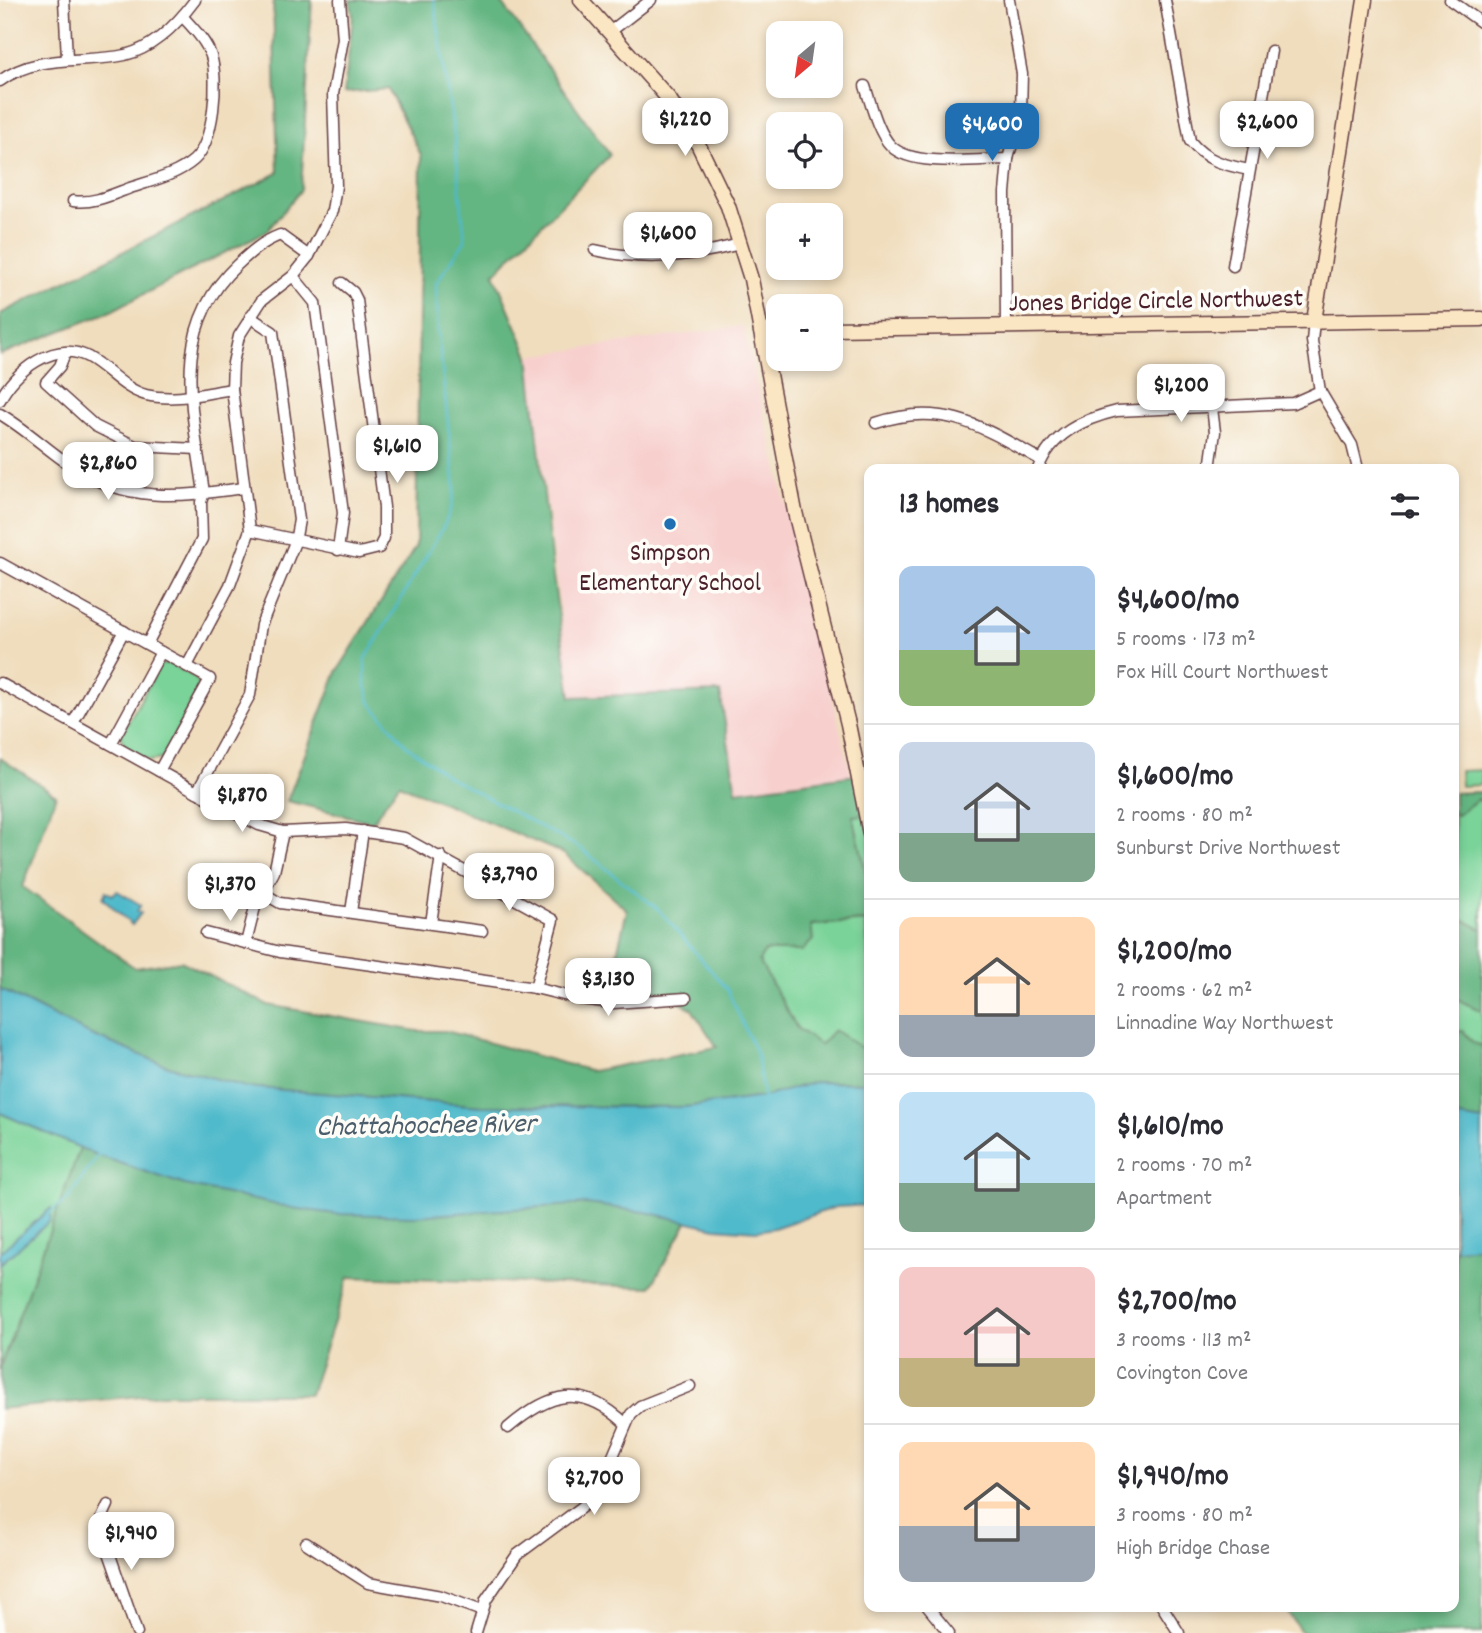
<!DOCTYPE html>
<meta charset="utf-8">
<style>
:root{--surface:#fff;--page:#f7f7f7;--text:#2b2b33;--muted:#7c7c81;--line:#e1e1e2;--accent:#1f6fb2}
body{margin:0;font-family:Dekko,sans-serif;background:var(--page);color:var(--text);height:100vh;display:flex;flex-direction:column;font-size:26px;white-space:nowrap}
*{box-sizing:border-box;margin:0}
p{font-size:23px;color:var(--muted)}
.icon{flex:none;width:38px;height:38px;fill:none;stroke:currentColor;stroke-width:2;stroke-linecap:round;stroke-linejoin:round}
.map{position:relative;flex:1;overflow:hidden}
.side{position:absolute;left:864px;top:464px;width:595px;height:1148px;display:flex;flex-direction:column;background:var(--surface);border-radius:14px;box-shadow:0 4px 10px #0003}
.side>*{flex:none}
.needle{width:46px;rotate:209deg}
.tools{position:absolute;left:766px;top:21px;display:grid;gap:14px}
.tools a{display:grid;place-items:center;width:77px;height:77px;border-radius:14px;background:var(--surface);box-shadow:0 4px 10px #0003;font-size:35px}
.price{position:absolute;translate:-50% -60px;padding:0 16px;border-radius:14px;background:#fff;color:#222;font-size:23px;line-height:46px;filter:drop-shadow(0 2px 4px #0008)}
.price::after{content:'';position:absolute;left:50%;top:42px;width:21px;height:16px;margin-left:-10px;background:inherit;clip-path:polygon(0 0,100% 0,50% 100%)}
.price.on{background:var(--accent);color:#fff}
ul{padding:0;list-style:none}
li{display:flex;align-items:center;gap:21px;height:175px;padding:0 35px}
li+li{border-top:2px solid var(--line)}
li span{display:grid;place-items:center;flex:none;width:196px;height:140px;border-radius:14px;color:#555}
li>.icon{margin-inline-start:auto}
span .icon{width:84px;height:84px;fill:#fffc;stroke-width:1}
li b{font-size:30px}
h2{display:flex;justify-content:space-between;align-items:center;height:84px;padding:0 35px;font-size:30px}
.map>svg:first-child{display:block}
.built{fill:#f7d0ce}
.green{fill:#7ad399;stroke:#627962;stroke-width:2}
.forest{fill:#63b581;stroke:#566a56;stroke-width:2}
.water{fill:#4fbacb;stroke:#4c6c7b;stroke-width:2}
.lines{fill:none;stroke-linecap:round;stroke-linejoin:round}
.stream{stroke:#4fbacb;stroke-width:2.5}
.street-casing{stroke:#633c41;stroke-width:13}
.secondary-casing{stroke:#633c41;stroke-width:17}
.street{stroke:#fff;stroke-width:10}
.secondary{stroke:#fbe6c4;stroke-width:14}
.poi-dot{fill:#1f6fb2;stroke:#fdfcf7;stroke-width:2.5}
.labels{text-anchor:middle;stroke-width:7;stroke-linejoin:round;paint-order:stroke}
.street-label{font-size:26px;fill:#4a1f2b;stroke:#fdfcf7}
.poi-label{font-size:26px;fill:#4a1f2b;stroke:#fdfcf7}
.water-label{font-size:28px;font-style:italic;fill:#4c5d6b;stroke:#fdfcf7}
</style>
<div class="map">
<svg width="1482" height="1633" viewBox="0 0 1482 1633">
<rect width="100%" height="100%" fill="#fdfcf7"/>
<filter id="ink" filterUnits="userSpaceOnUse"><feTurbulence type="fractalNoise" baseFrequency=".0143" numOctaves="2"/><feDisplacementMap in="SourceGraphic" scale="14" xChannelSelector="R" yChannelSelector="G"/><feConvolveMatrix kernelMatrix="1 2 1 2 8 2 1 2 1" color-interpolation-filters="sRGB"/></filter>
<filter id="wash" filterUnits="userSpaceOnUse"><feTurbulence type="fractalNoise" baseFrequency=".00686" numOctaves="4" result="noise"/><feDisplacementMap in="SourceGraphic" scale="28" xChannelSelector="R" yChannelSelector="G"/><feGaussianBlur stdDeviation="1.57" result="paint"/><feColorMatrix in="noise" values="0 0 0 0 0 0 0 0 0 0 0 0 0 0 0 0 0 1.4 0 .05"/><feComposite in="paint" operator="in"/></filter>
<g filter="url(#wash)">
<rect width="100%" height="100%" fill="#f0ddbd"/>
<path class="built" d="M743 326 851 775 736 791 719 692 571 697 529 356Z"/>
<g class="green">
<path d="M169 663 194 677 199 684 198 691 162 759 149 761 124 747 121 735 160 665Z"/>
<path d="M1482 770V785L1461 786 1460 771Z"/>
<path d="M1482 792V1121L1454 1116V793Z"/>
<path d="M853 815H870V890Z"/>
<path d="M870 921V1083L815 1082 716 932Z"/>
<path d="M0 1100 84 1137 0 1370Z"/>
</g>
<g class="forest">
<path d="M273 0H312L301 190 267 231 111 311 0 355V314L278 173Z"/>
<path d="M350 0H500L610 155 494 274 529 356 553 576 571 697 720 692 736 791 865 774 870 791V815L853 816 870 890V961L865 921 811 925 813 940 802 951H765L759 961 797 1028 820 1045 834 1030 860 1047H870V1083L816 1082 764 1097 685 1107 482 1106 245 1087 165 1065 89 1034 0 989V758L56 795 23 887 135 968 181 961 268 1005 417 1031H446L592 1071 717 1047 691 1008 613 970 627 910 564 854 399 784 372 822 287 801 337 672 416 546 421 155 388 89 344 93 353 16Z"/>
<path d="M1482 792V802L1478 799 1457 815 1454 813V793Z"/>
<path d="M1454 915 1482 929V1011L1454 998Z"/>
<path d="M1463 1031 1474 1043 1482 1046V1121L1454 1116V1032Z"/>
<path d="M84 1137 708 1184 651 1287 349 1277 310 1394H163L0 1409 1 1365Z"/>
<path d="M1482 1242V1633H1302L1284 1607 1454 1606V1243Z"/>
</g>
<g class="water">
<path d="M106 891 112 895 117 891 141 905 137 911 141 913 132 925 103 898Z"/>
<path d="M0 989 89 1034 165 1065 246 1087 482 1106 685 1107 764 1097 815 1082 870 1083V1205L836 1207 774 1228 756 1231 716 1228 645 1212 587 1204 415 1216 335 1214 292 1208 185 1185 99 1156 0 1113Z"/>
<path d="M1454 1116 1482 1121V1247L1454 1249Z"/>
<path d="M51 1208 50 1221 0 1264V1252Z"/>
</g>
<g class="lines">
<g class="stream">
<path d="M434 0 455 141 465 241 436 283 438 332 455 488 452 506 445 524 365 660V682L370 702 406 745 449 777 580 848 659 910 727 989 757 1055 764 1100"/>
<path d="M48 1214 68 1199 99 1154"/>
</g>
</g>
</g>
<g filter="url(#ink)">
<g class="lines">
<g class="street-casing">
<g id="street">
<path d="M64 0 67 58"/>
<path d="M1165 0 1190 141C1206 161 1225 165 1249 170"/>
<path d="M1450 0 1482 23"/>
<path d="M611 31 651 0"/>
<path d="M0 81C38 53 82 64 125 55 154 48 178 23 195 0"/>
<path d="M865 86C871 104 878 133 891 146 912 168 979 159 1008 159"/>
<path d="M73 201C93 204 111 195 130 188 151 181 177 175 194 160 214 142 219 80 211 56 206 41 194 29 183 17"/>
<path d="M595 250C644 262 692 257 740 244"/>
<path d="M1233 266 1271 51"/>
<path d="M293 276 315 303 343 513 338 550"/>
<path d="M1314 321 1312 341 1320 391 1352 445 1358 469"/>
<path d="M1006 325 1005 193 1008 159 1021 111 1022 74 1009 0"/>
<path d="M65 353 60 366 46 382 95 426 135 446 198 449"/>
<path d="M0 400C14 372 54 339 88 357 108 368 123 389 146 395 174 402 205 393 232 389"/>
<path d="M0 414C26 429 46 449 70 465 127 504 179 497 243 488"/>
<path d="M876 423C944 400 984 428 1041 460"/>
<path d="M1038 469C1051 434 1083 419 1117 411L1293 403 1320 391"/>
<path d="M1210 469 1215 432 1212 408"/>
<path d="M250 530 359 553 379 548 384 538V507L357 300 353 292 342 283"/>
<path d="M0 563 210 679 159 771"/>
<path d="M147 644 202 539 201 502 204 493C193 411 168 330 237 265 251 252 262 242 280 235L309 256"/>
<path d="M187 666 230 585 250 530 232 389 233 363 239 336 262 300 293 276 309 256 332 211 336 186 333 94 343 39 340 0"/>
<path d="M0 683 197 792 250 695 261 625 295 542 299 520 273 332 250 317"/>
<path d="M73 723 124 631"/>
<path d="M111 744 161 652"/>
<path d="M197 792 259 825 283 832 346 829 404 838 553 920 535 988"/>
<path d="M263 893 280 903 482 931"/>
<path d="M351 912 363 831"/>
<path d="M431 923 441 856"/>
<path d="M206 933 280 952 535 988 580 999 613 1003 686 998"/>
<path d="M246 943 255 907 274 872 283 832"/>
<path d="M508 1428C549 1393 581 1382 625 1423"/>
<path d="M108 1505 102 1518 103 1535 137 1633"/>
<path d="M306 1543 368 1583 441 1596 482 1611"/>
<path d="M927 1606 949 1633"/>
<path d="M1162 1606 1179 1633"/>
<path d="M476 1633 486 1600 517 1555 582 1507 598 1491 631 1414 640 1406 690 1386"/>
</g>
</g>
<g class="secondary-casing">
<g id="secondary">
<path d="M581 0 669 99 697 142 728 206 751 279 795 512 848 724 870 834"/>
<path d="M1314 321 1365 0"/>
<path d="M831 329 1482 319"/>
<path d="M761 331 779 330"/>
</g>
</g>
<use href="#street" class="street"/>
<use href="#secondary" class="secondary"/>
</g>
</g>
<circle class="poi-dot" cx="670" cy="524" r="7"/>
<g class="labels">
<g class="street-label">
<text transform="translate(1156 299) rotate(-1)" y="9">Jones Bridge Circle Northwest</text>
</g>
<g class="poi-label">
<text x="670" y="560">Simpson<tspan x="670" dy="30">Elementary School</tspan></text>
</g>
<g class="water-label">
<text transform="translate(426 1123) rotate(-1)" y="10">Chattahoochee River</text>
</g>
</g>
</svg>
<div class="tools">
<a><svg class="needle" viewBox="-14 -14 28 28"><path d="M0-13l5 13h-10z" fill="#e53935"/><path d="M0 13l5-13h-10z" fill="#7c7c81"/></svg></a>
<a><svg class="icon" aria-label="locate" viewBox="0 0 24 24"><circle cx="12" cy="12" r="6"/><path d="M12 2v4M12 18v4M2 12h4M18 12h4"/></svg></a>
<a>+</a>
<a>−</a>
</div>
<b class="price" style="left:685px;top:158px">$1,220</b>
<b class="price" style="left:1267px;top:161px">$2,600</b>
<b class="price on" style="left:992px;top:163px">$4,600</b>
<b class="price" style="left:668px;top:272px">$1,600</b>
<b class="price" style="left:1181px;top:424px">$1,200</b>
<b class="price" style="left:397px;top:485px">$1,610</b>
<b class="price" style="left:108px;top:502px">$2,860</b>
<b class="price" style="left:242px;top:834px">$1,870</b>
<b class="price" style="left:509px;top:913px">$3,790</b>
<b class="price" style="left:230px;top:923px">$1,370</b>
<b class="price" style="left:608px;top:1018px">$3,130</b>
<b class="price" style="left:594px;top:1517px">$2,700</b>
<b class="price" style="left:131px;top:1572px">$1,940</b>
<section class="side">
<h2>13 homes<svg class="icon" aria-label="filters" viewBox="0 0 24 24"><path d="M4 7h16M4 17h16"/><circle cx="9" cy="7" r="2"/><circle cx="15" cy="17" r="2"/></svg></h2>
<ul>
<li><span style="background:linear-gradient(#a9c7e8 60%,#8fb573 0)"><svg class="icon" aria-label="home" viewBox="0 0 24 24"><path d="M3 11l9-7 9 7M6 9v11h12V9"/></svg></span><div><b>$4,600/mo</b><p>5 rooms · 173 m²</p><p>Fox Hill Court Northwest</p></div></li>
<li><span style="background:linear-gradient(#c9d6e8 65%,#7fa58c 0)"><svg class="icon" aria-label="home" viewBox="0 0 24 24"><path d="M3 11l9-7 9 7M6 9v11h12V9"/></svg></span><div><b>$1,600/mo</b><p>2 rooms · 80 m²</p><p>Sunburst Drive Northwest</p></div></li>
<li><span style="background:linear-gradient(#ffd9b3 70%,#9aa5b1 0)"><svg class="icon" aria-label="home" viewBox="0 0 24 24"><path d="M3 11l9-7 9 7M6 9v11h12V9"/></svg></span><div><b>$1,200/mo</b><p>2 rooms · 62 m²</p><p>Linnadine Way Northwest</p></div></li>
<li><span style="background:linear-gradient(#bfe0f5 65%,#7fa58c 0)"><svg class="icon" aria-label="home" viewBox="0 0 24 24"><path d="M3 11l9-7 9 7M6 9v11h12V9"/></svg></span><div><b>$1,610/mo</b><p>2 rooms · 70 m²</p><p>Apartment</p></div></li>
<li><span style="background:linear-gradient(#f6c9c9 65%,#c2b280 0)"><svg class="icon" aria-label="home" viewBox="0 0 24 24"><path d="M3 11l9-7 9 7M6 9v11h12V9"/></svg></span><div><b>$2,700/mo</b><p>3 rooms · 113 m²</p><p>Covington Cove</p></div></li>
<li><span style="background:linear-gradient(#ffd9b3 60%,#9aa5b1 0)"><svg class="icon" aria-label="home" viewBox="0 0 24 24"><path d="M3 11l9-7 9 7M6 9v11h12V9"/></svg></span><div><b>$1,940/mo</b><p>3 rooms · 80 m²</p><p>High Bridge Chase</p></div></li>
</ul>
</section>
</div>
